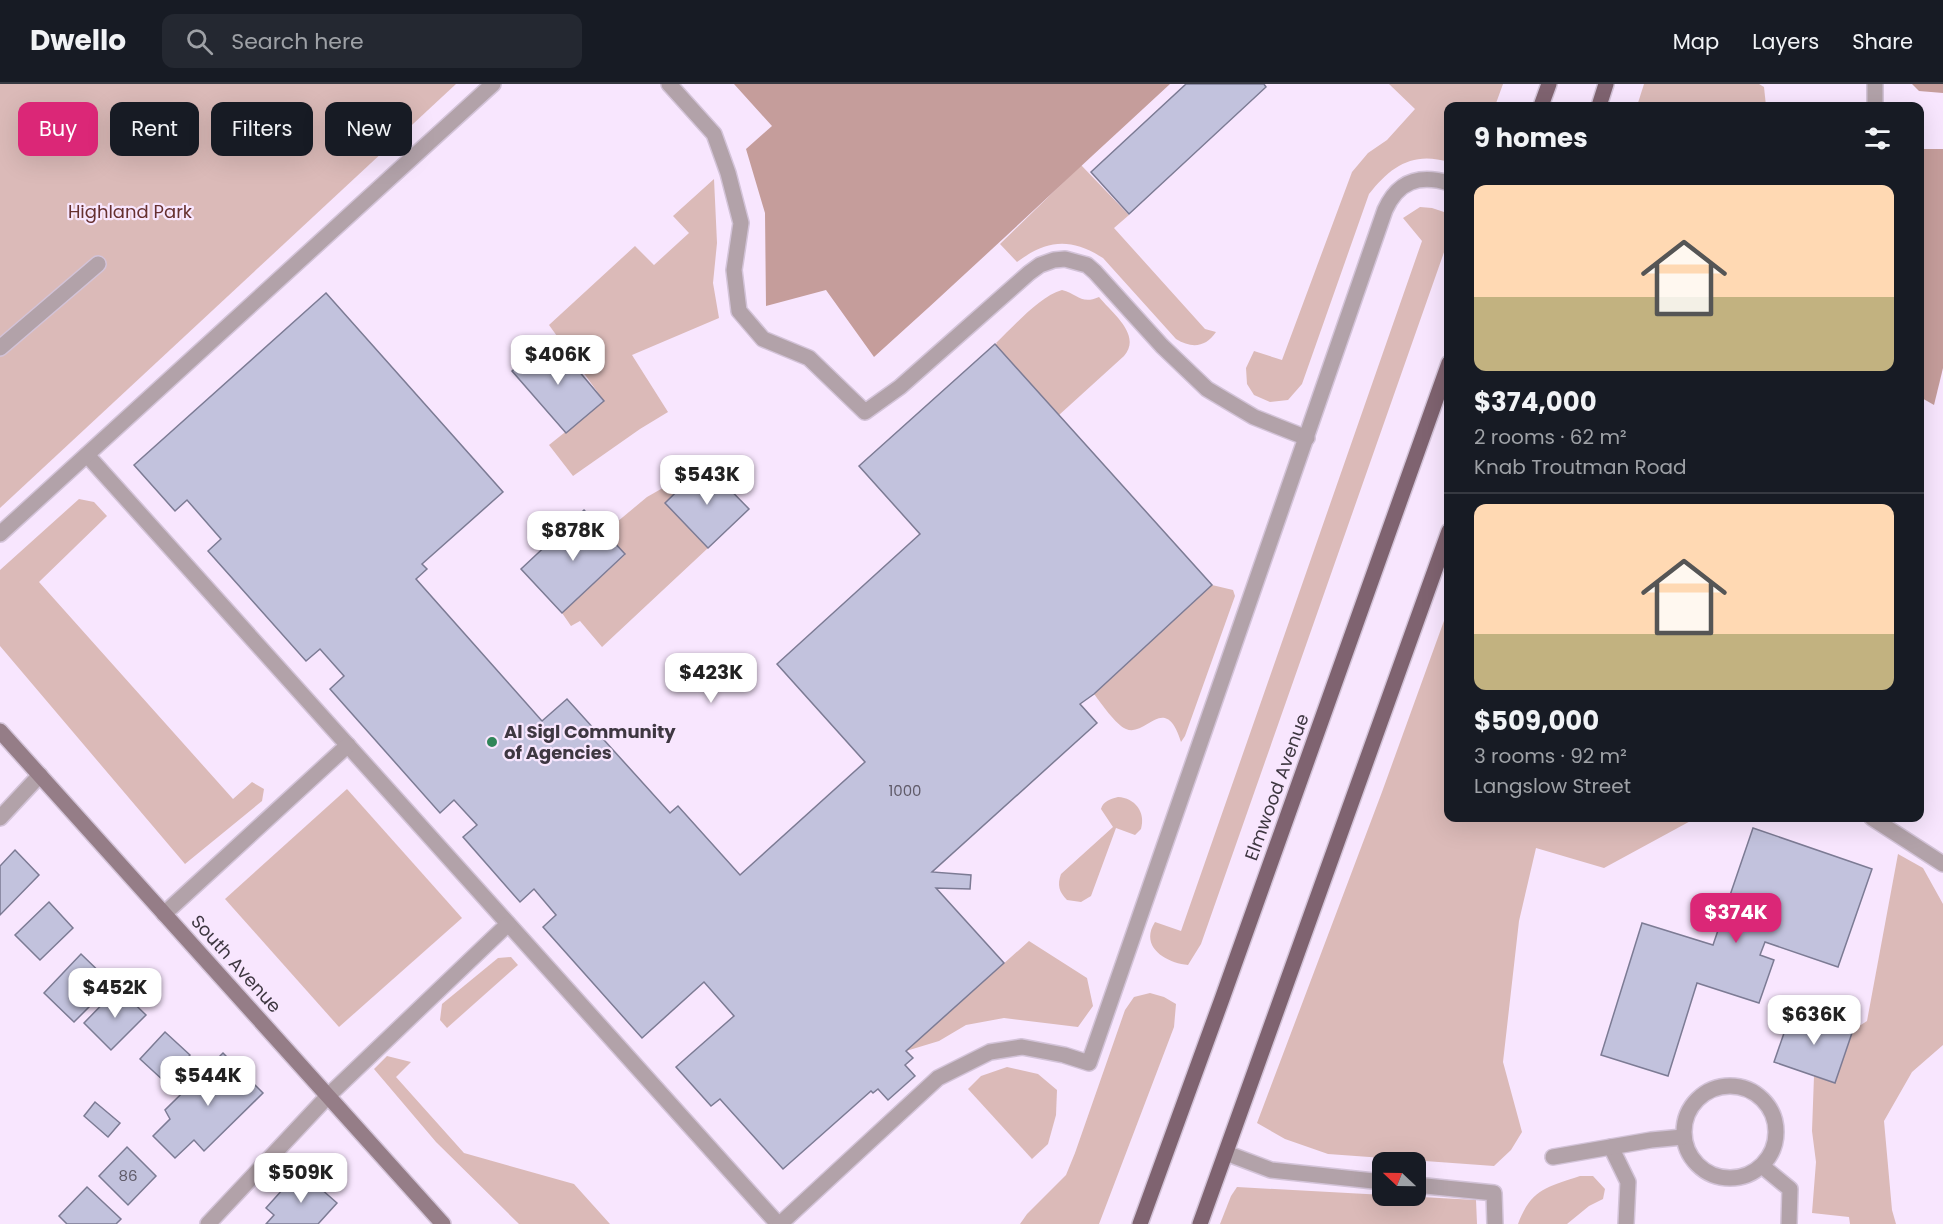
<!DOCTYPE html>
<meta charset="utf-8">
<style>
:root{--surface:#171b24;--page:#242831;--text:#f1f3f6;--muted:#9ea1a6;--line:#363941;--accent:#db2777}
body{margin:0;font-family:Poppins,sans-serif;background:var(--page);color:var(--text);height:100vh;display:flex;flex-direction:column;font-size:22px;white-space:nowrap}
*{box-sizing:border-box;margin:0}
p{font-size:20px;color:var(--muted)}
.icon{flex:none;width:33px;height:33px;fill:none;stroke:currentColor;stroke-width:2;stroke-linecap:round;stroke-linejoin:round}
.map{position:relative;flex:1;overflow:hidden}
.details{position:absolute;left:1444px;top:18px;width:480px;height:720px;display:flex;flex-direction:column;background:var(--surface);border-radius:12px;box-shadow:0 6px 24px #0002}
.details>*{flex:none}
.guide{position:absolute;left:18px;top:18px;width:570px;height:54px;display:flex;gap:12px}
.needle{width:39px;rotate:292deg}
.controls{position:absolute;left:1372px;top:1068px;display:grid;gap:12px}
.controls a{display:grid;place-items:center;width:54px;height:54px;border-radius:12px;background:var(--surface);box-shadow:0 6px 24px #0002;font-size:30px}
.price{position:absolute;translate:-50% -51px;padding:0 14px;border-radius:12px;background:#fff;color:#222;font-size:20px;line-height:39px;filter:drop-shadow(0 2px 3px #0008)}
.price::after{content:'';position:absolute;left:50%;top:36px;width:18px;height:14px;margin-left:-9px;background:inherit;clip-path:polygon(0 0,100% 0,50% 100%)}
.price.on{background:var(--accent);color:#fff}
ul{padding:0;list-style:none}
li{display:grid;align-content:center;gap:12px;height:318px;padding:0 30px}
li+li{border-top:2px solid var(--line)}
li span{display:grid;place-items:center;height:186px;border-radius:12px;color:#555}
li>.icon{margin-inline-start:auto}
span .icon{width:108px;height:108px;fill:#fffc;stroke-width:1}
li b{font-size:26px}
h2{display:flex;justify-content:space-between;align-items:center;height:72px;padding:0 30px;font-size:26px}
.pill{padding:0 21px;border-radius:12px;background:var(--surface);box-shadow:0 6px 24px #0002;font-size:21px;line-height:54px}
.pill.on{background:var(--accent);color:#fff}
header{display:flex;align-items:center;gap:36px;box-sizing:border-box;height:84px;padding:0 30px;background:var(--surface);border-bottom:2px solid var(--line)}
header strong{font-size:28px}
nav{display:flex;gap:33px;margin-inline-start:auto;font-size:21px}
.search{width:420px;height:54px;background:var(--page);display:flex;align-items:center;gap:15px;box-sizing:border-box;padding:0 21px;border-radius:12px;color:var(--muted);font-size:22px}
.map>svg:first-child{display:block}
.green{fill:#dbbab8}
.forest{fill:#c59d9b}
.building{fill:#c2c2dd;stroke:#7c7b94;stroke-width:1.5}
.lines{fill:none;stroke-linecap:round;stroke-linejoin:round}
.service-casing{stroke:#d3c3d8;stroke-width:18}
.minor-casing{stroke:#d3c3d8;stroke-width:18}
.secondary-casing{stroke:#d3c3d8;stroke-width:18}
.primary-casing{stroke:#d3c3d8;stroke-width:18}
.service{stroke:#b2a2a9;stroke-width:15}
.minor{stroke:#b2a2a9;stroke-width:15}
.secondary{stroke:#957d87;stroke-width:15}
.primary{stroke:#7f6370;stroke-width:15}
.poi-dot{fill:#308559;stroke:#f8e6fe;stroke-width:2}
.labels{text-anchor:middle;stroke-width:4.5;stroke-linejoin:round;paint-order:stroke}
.number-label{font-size:15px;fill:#5f5a68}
.park-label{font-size:18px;fill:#66302f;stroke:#f8e6fe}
.poi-label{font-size:18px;font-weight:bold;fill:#3e3741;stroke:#f8e6fe;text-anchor:start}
.street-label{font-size:18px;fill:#3e3741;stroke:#f8e6fe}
</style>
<header>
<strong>Dwello</strong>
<div class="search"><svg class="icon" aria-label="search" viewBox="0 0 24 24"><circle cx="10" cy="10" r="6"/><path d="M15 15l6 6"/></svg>Search here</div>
<nav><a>Map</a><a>Layers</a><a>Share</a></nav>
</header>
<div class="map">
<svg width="1943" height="1140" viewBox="0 0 1943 1140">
<rect width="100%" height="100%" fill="#f8e6fe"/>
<g class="green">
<path d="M0 0H456L0 424Z"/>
<path d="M1389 0H1503L1495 22H1449V78C1413 67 1391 82 1369 110L1302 300 1288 316 1270 318 1254 311 1247 300 1246 284 1254 267 1282 276 1352 88 1368 69 1387 56 1415 25Z"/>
<path d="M1644 0H1759L1764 3 1766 22H1637Z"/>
<path d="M1081 81 1129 131 1114 144 1205 245 1216 248C1206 263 1192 265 1176 255L1103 174C1071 154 1048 155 1017 178L1000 160Z"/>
<path d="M714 95 717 159 713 199 719 234 632 271 668 328 640 345 573 392 549 361 604 317 549 241 635 162 654 181 689 149 673 132Z"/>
<path d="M1420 123 1432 124 1447 129 1449 154 1201 860 1188 881C1166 879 1139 863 1155 838L1181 847 1422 157 1403 134Z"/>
<path d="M1062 206C1078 210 1081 221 1099 213 1113 230 1142 251 1124 272L1059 331 995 260H997L996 259C1013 243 1040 212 1062 206Z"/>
<path d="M705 380 665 419 708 464 602 563 580 537 571 542 562 529 625 471 605 448 647 413Z"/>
<path d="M79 415 94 418 107 432 39 498 233 715 252 698 264 705 262 717 185 780 0 562V486Z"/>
<path d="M1212 501 1233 506 1235 512 1185 652 1181 658C1165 607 1146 654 1126 645 1116 641 1101 619 1094 610Z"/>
<path d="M1449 523V734H1696L1604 784 1536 764 1519 837 1503 978 1522 1048 1511 1066 1494 1082 1328 1070 1285 1055 1257 1039 1382 708Z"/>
<path d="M347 705 462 834 339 943 225 815Z"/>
<path d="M1118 713C1135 714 1146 728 1141 745L1135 751 1116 744 1091 812 1081 818 1067 816C1059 808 1057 801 1061 790L1113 743 1101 725C1103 717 1111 715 1118 713Z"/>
<path d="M1898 770 1923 784 1943 820V961L1912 988 1884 1037 1892 1126 1896 1140H1850L1849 1133 1812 1129 1816 1078 1812 1047 1814 992 1835 999 1853 946 1867 937Z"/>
<path d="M1029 857 1087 894 1093 922 1078 943 1004 934 966 941 939 957 906 967Z"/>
<path d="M511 873 518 881 447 944 440 936 442 920 498 874Z"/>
<path d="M1150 909 1164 913 1176 920 1174 943 1099 1140H1020L1027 1130 1066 1091 1075 1069 1125 926 1134 913Z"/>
<path d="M387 972 411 978 396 993 464 1069 574 1100 610 1140H519L436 1058 374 985Z"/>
<path d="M1007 983 1038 990 1057 1006 1056 1031 1048 1060 1032 1075 968 1005 981 992Z"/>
<path d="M1580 1092H1593L1605 1105 1603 1115 1589 1122 1567 1140H1518C1531 1105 1547 1103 1580 1092Z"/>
<path d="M1237 1103 1476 1116 1477 1140H1220L1231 1112Z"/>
</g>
<g class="forest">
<path d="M734 0H1170C1071 91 974 183 874 273L826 206 766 222 765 129 746 65 772 42Z"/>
<path d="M1912 0H1943V9L1919 7Z"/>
<path d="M1920 65H1943V284L1934 321 1920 313Z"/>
</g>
<g class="building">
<path d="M1186 0H1264L1266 3 1129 130 1091 88Z"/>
<path d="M326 209 503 408 422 480 427 485 416 495 542 637 567 615 670 729 678 722 740 791 865 678 777 580 920 450 859 382 995 260 1212 501 1094 610 1080 620 1097 639 932 788 971 791 970 805 936 804 1004 879 906 967 913 974 905 981 915 992 888 1016 878 1005 873 1009 871 1007 783 1085 720 1015 711 1022 676 983 734 932 704 898 642 954 543 843 556 831 534 805 520 818 463 753 477 741 454 716 440 729 330 605 344 592 320 565 306 577 208 467 221 455 187 416 175 427 134 381Z"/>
<path d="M551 254 604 317 566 349 512 287Z"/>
<path d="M705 380 749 425 708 464 665 419Z"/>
<path d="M584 426 625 470 562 529 521 485Z"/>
<path d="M1753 744 1872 785 1838 883 1765 858 1760 871 1774 876 1759 919 1697 899 1668 992 1601 971 1642 839 1713 861Z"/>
<path d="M15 766 39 791 0 831V782Z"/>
<path d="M49 818 73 844 40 876 15 851Z"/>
<path d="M81 870 112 900 74 938 44 909Z"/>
<path d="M118 904 146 931 111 966 84 939Z"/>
<path d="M1792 926 1853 946 1835 999 1774 978Z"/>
<path d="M165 948 190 971 165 998 140 975Z"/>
<path d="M223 969 263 1009 204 1067 194 1056 175 1074 153 1052 170 1035 165 1026Z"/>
<path d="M95 1018 120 1039 108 1053 84 1032Z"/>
<path d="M127 1063 156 1092 128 1121 99 1092Z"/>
<path d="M303 1089 337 1119 318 1140H266L274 1131 266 1124 292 1095 295 1098Z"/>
<path d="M87 1103 121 1135 116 1140H67L59 1132Z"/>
</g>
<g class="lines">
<g class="service-casing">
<g id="service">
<path d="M669 0 714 50 728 89 741 139 734 186 739 227 763 255 809 274 865 328 900 303 1029 189 1040 181 1054 176 1065 175 1087 181 1095 188 1162 262 1207 305 1254 333 1307 354"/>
<path d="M0 264 98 180"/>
<path d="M87 371 778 1140"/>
<path d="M0 450 493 0"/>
<path d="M164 830 348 661"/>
<circle cx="1730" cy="1048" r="46"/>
<path d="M328 1012 508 840"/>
<path d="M1611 1063 1628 1098 1626 1140"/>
<path d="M1226 1069 1271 1086 1383 1098"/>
<path d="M1553 1073 1651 1056 1683 1053"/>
<path d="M1762 1082 1790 1105 1789 1140"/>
<path d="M1416 1101 1494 1109 1495 1140"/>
<path d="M780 1140 938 994 990 968 1022 963 1064 971 1089 979 1385 126C1398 97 1419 90 1449 99"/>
</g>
</g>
<g class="minor-casing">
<g id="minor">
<path d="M1875 0V22"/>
<path d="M0 734 40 691"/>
<path d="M1872 734 1943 780"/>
<path d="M208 1140 328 1012"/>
</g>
</g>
<g class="secondary-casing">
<path id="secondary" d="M0 647 443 1140"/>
</g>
<g class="primary-casing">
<g id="primary">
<path d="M1541 22 1549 0"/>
<path d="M1599 22 1606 0"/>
<path d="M1140 1140 1222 915 1449 279"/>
<path d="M1200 1140 1449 447"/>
</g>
</g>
<use href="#service" class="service"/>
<use href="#minor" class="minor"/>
<use href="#secondary" class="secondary"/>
<use href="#primary" class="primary"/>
</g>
<circle class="poi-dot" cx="492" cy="658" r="6"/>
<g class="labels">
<g class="number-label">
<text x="905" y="712">1000</text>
<text x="128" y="1097">86</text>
</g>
<g class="park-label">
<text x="130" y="134">Highland Park</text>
</g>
<g class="poi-label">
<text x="504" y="654">Al Sigl Community<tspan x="504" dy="21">of Agencies</tspan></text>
</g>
<g class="street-label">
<text transform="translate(1277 703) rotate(-70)" y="6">Elmwood Avenue</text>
<text transform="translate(236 880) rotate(48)" y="6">South Avenue</text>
</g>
</g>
</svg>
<div class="controls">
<a><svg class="needle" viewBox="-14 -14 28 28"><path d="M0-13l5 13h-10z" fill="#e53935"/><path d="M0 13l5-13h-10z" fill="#9ea1a6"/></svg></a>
</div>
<b class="price" style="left:558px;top:302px">$406K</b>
<b class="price" style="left:707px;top:422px">$543K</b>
<b class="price" style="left:573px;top:478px">$878K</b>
<b class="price" style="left:711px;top:620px">$423K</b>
<b class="price on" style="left:1736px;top:860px">$374K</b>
<b class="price" style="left:115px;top:935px">$452K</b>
<b class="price" style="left:1814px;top:962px">$636K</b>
<b class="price" style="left:208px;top:1023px">$544K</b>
<b class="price" style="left:301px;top:1120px">$509K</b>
<div class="guide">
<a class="pill on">Buy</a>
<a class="pill">Rent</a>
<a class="pill">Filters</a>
<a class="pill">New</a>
</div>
<section class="details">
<h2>9 homes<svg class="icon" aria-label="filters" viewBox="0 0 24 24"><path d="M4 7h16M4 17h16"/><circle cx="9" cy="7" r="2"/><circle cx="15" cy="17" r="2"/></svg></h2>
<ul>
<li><span style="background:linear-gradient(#ffd9b3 60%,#c2b280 0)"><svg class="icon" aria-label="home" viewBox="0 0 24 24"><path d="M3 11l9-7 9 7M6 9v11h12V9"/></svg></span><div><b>$374,000</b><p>2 rooms · 62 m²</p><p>Knab Troutman Road</p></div></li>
<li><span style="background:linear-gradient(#ffd9b3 70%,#c2b280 0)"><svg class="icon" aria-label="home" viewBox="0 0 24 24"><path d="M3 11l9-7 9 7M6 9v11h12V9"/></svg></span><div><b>$509,000</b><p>3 rooms · 92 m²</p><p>Langslow Street</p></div></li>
</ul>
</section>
</div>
